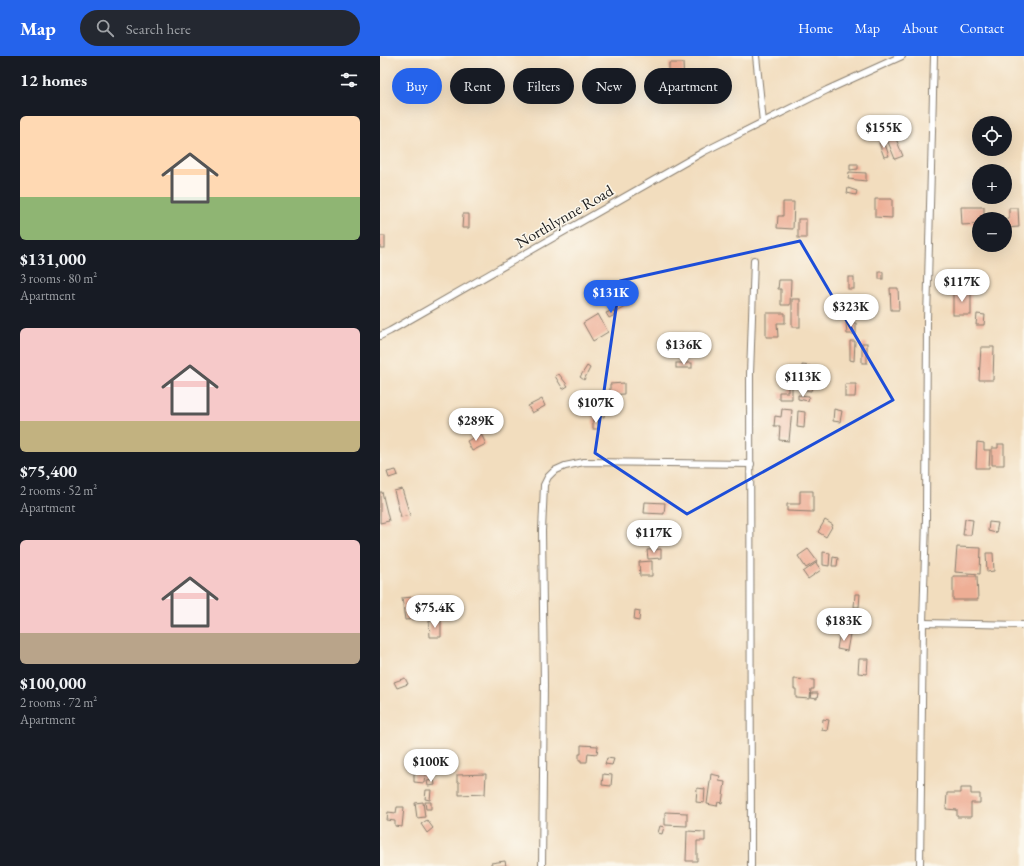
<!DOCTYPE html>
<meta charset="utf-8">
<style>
:root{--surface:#171b24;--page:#242831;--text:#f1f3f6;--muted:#9ea1a6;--accent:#2563eb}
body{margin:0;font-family:"EB Garamond",serif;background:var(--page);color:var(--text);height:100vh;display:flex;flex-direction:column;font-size:15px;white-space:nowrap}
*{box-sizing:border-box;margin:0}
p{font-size:13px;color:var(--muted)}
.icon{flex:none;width:22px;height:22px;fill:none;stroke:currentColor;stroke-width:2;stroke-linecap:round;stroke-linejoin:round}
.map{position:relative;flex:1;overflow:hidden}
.details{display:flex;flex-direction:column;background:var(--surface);width:380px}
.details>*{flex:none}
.guide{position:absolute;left:12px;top:12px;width:380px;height:36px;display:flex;gap:8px}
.controls{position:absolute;left:592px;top:60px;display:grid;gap:8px}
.controls a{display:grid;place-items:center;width:40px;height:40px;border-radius:50%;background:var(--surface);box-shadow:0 4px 16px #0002;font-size:20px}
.price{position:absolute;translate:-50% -34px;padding:0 9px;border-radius:14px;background:#fff;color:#222;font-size:13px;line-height:26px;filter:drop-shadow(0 1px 2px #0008)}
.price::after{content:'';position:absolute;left:50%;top:24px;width:12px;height:9px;margin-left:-6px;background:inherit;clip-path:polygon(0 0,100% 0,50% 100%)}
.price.on{background:var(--accent);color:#fff}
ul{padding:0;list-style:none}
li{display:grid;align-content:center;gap:8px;height:212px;padding:0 20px}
li span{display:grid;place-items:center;height:124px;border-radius:6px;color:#555}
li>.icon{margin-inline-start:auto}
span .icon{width:72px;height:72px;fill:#fffc;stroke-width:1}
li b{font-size:17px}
h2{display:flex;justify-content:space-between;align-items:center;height:48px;padding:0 20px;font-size:17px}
.pill{padding:0 14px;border-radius:18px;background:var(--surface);box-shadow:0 4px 16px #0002;font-size:14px;line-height:36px}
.pill.on{background:var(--accent);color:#fff}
header{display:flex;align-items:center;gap:24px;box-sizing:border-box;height:56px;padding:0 20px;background:var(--accent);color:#fff}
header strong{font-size:19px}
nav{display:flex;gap:22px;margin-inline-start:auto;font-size:14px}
.search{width:280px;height:36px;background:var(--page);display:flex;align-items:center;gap:10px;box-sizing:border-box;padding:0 14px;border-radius:22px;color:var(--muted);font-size:15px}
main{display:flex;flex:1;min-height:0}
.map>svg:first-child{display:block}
.building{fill:#eeae95}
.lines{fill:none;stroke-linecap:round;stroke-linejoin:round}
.street-casing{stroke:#877c6d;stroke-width:8}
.street{stroke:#fff;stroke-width:6}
.marked{fill:none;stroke:#1d4ed8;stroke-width:3;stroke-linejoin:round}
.labels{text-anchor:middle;stroke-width:3;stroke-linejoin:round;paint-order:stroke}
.street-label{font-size:16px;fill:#1c1c1c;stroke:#fbf7ec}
</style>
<header>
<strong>Map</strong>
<div class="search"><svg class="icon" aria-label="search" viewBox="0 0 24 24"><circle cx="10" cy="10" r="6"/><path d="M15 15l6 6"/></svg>Search here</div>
<nav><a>Home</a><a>Map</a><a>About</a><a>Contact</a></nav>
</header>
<main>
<section class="details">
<h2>12 homes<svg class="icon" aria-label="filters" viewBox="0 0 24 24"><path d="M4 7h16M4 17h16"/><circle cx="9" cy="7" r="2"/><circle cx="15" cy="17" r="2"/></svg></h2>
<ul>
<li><span style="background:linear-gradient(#ffd9b3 65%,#8fb573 0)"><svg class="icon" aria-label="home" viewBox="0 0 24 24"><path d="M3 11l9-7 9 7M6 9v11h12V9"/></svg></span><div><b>$131,000</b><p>3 rooms · 80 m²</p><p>Apartment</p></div></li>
<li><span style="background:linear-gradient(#f6c9c9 75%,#c2b280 0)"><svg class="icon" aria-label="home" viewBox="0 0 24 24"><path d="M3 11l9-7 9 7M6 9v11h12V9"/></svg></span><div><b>$75,400</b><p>2 rooms · 52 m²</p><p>Apartment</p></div></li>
<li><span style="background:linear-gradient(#f6c9c9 75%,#b9a48a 0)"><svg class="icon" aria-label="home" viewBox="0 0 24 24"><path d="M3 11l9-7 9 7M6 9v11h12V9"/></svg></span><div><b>$100,000</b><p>2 rooms · 72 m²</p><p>Apartment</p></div></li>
</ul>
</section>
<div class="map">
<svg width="644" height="810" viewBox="0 0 644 810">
<rect width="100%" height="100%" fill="#fbf7ec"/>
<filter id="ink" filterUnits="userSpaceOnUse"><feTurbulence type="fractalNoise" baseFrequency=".025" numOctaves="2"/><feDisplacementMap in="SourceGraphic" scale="8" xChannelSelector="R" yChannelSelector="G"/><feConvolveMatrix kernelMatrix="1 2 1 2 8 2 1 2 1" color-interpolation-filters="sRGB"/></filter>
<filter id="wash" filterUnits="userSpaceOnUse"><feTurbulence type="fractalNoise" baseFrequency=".012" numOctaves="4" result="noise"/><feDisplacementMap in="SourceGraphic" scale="16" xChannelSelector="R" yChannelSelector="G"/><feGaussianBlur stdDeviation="0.9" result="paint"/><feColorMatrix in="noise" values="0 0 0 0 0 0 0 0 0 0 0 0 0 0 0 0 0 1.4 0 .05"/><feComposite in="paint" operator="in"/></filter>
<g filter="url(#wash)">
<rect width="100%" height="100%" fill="#f2ddbe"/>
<g id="blocks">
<g class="building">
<path d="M289 7H303L304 27H289Z"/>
<path d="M514 78 523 100 515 103 506 81Z"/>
<path d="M504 85 509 100 504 101 499 87Z"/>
<path d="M470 108H478V113L470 114Z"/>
<path d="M469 116 486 117V125L468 123Z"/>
<path d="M468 132 477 135 476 139 467 137Z"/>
<path d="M495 143H512V162L495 161Z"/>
<path d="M403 146H414L413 173 397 172 398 160H403Z"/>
<path d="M581 151H604V163H599V168L582 169Z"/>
<path d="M629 152H638L639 171 625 172V163H629Z"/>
<path d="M83 158H89V172H82Z"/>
<rect x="418" y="163" width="8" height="19"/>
<rect x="0" y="180" width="5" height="12"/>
<rect x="499" y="216" width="4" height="7"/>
<rect x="468" y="221" width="6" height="12"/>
<path d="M399 224H411L410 249H401V233H398Z"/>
<path d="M510 232H518L519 254H511Z"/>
<path d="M245 233 253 247 235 257 228 242Z"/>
<rect x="573" y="235" width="18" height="24"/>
<rect x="412" y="243" width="8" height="28"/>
<rect x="468" y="252" width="7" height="8"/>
<path d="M233 254 235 259 229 262 226 257Z"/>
<path d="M386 257H405V267H397L398 281H386Z"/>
<path d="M218 258 228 276 213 285 203 267Z"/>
<path d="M597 258 605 259 604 269H596Z"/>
<path d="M466 267H476V278H467Z"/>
<path d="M470 285H475L474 305 470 304Z"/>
<rect x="482" y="287" width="5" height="20"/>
<path d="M601 291H614L613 324H599Z"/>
<rect x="296" y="307" width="16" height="5"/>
<path d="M422 309 430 310 429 329H422Z"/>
<path d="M207 310 210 312 204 324 200 321Z"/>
<path d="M404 315H412V343H399V336H408V329H404Z"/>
<path d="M179 318 188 330 183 333 175 320Z"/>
<path d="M244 327V338L230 339V328Z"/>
<path d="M465 328H476L475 341H465Z"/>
<path d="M425 330 432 331 431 335 425 334Z"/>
<path d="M418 339 429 340 428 345 418 343Z"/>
<path d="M162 343 165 350 152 357 148 350Z"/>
<path d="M211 352 225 353 224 361 211 360Z"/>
<path d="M402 353 412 354 409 385 399 384 400 370H394L395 360 401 361Z"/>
<path d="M454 353 462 355 460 366 453 365Z"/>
<path d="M418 355 425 356 424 372 417 371Z"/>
<rect x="213" y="362" width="5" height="11"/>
<path d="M101 378 106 388 92 395 87 385Z"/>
<path d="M597 386 604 387V394H610L609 412H596Z"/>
<path d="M618 388H624V409H612V392H618Z"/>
<path d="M16 414 18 419 9 422 7 416Z"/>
<path d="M22 433 30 459 21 461 14 435Z"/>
<path d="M420 435H433V456L407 455V448H420Z"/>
<path d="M0 436H2L9 465 0 467Z"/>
<path d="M265 446 285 447 284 458 264 457Z"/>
<path d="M585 463 593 464 591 479H583Z"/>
<path d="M445 464 453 469 446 481 438 476Z"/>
<path d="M609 466 618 467 616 477 608 475Z"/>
<path d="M577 491 601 492 600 518 575 516Z"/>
<path d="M281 493V502L268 503 267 494Z"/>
<path d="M428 493 437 505 426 512 418 500Z"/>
<path d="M443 496 450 497 449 510 443 509Z"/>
<path d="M606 497H613L614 515 607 516Z"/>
<path d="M453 501 458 502 457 510H452Z"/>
<path d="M272 505V520H260L259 506Z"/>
<path d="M436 507 441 514 428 523 423 516Z"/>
<path d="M573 520H597L598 544H573Z"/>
<path d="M475 538H480L479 551H474Z"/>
<path d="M45 540 46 551 34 552 35 563 25 564 22 542Z"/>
<path d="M255 554 260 555 259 565 254 564Z"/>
<path d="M49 565H61V581H50Z"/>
<path d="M460 576 470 578 467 595 457 593Z"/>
<path d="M479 603H488L487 618 478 617Z"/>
<path d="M25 622 28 628 17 632 14 626Z"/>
<path d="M414 623 434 624V633H431L430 643 416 642V633H414Z"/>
<path d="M432 637H438L437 643 431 642Z"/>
<path d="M443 663 449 664 447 675 442 674Z"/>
<path d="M201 689 218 690 217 698 208 697 207 706H201V704H199V698H201Z"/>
<path d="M227 702 234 703 232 709 225 708Z"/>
<path d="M34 717 45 718 44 727 34 726Z"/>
<path d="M106 718 105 738 79 739V726H77V719Z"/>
<path d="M223 718 232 719 231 730 222 729Z"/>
<path d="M331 718 340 720 339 725 345 726 342 747 338 746 337 750 327 748Z"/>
<path d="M54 724 55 729 48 730 47 725Z"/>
<path d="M317 732 325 733 324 747 316 746Z"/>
<path d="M581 732H591V738H600V747H591V761H577V754L566 753 567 737H581Z"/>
<path d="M46 734H51L50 744 45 743Z"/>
<path d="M43 746 45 761 37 762 35 747Z"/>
<path d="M45 746H51V753H46Z"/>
<path d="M17 751H24L22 771 15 770V765L7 764 8 756 16 757Z"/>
<path d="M285 756 307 757V770L285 769Z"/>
<path d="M47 764 53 772 47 777 41 768Z"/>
<path d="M280 770 284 771 282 778 278 777Z"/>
<path d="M307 775 325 776V785H317V805H306Z"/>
<path d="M125 805 126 810H111V807Z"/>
</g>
</g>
</g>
<g filter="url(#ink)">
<use href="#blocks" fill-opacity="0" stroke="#877c6d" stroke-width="1"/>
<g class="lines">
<g class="street-casing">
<g id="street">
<path d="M376 0 383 66"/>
<path d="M0 280 10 275 325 95 447 34 522 0"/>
<path d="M543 567 644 569"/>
<path d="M162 810 164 629 162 475 164 429 168 421 174 415 185 410 204 406 371 408"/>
<path d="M371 810 370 318 374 204"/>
<path d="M540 810 543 567 546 463 547 263 554 0"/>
</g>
</g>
<use href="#street" class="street"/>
</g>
</g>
<path class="marked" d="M420 185 513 344 307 458 215 397 240 225Z"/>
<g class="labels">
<g class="street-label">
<text transform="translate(184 160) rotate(-30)" y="6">Northlynne Road</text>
</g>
</g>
</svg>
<div class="controls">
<a><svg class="icon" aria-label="locate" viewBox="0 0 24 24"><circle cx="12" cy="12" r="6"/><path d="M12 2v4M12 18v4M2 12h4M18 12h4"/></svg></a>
<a>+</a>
<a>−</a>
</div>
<b class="price" style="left:504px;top:93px">$155K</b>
<b class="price" style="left:582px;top:247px">$117K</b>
<b class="price on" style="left:231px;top:258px">$131K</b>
<b class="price" style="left:471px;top:272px">$323K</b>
<b class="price" style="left:304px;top:310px">$136K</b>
<b class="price" style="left:423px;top:342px">$113K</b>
<b class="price" style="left:216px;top:368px">$107K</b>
<b class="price" style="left:96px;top:386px">$289K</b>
<b class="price" style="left:274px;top:498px">$117K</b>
<b class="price" style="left:55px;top:573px">$75.4K</b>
<b class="price" style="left:464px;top:586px">$183K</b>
<b class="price" style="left:51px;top:727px">$100K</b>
<div class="guide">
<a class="pill on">Buy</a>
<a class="pill">Rent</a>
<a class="pill">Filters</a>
<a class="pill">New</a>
<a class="pill">Apartment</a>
</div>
</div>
</main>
